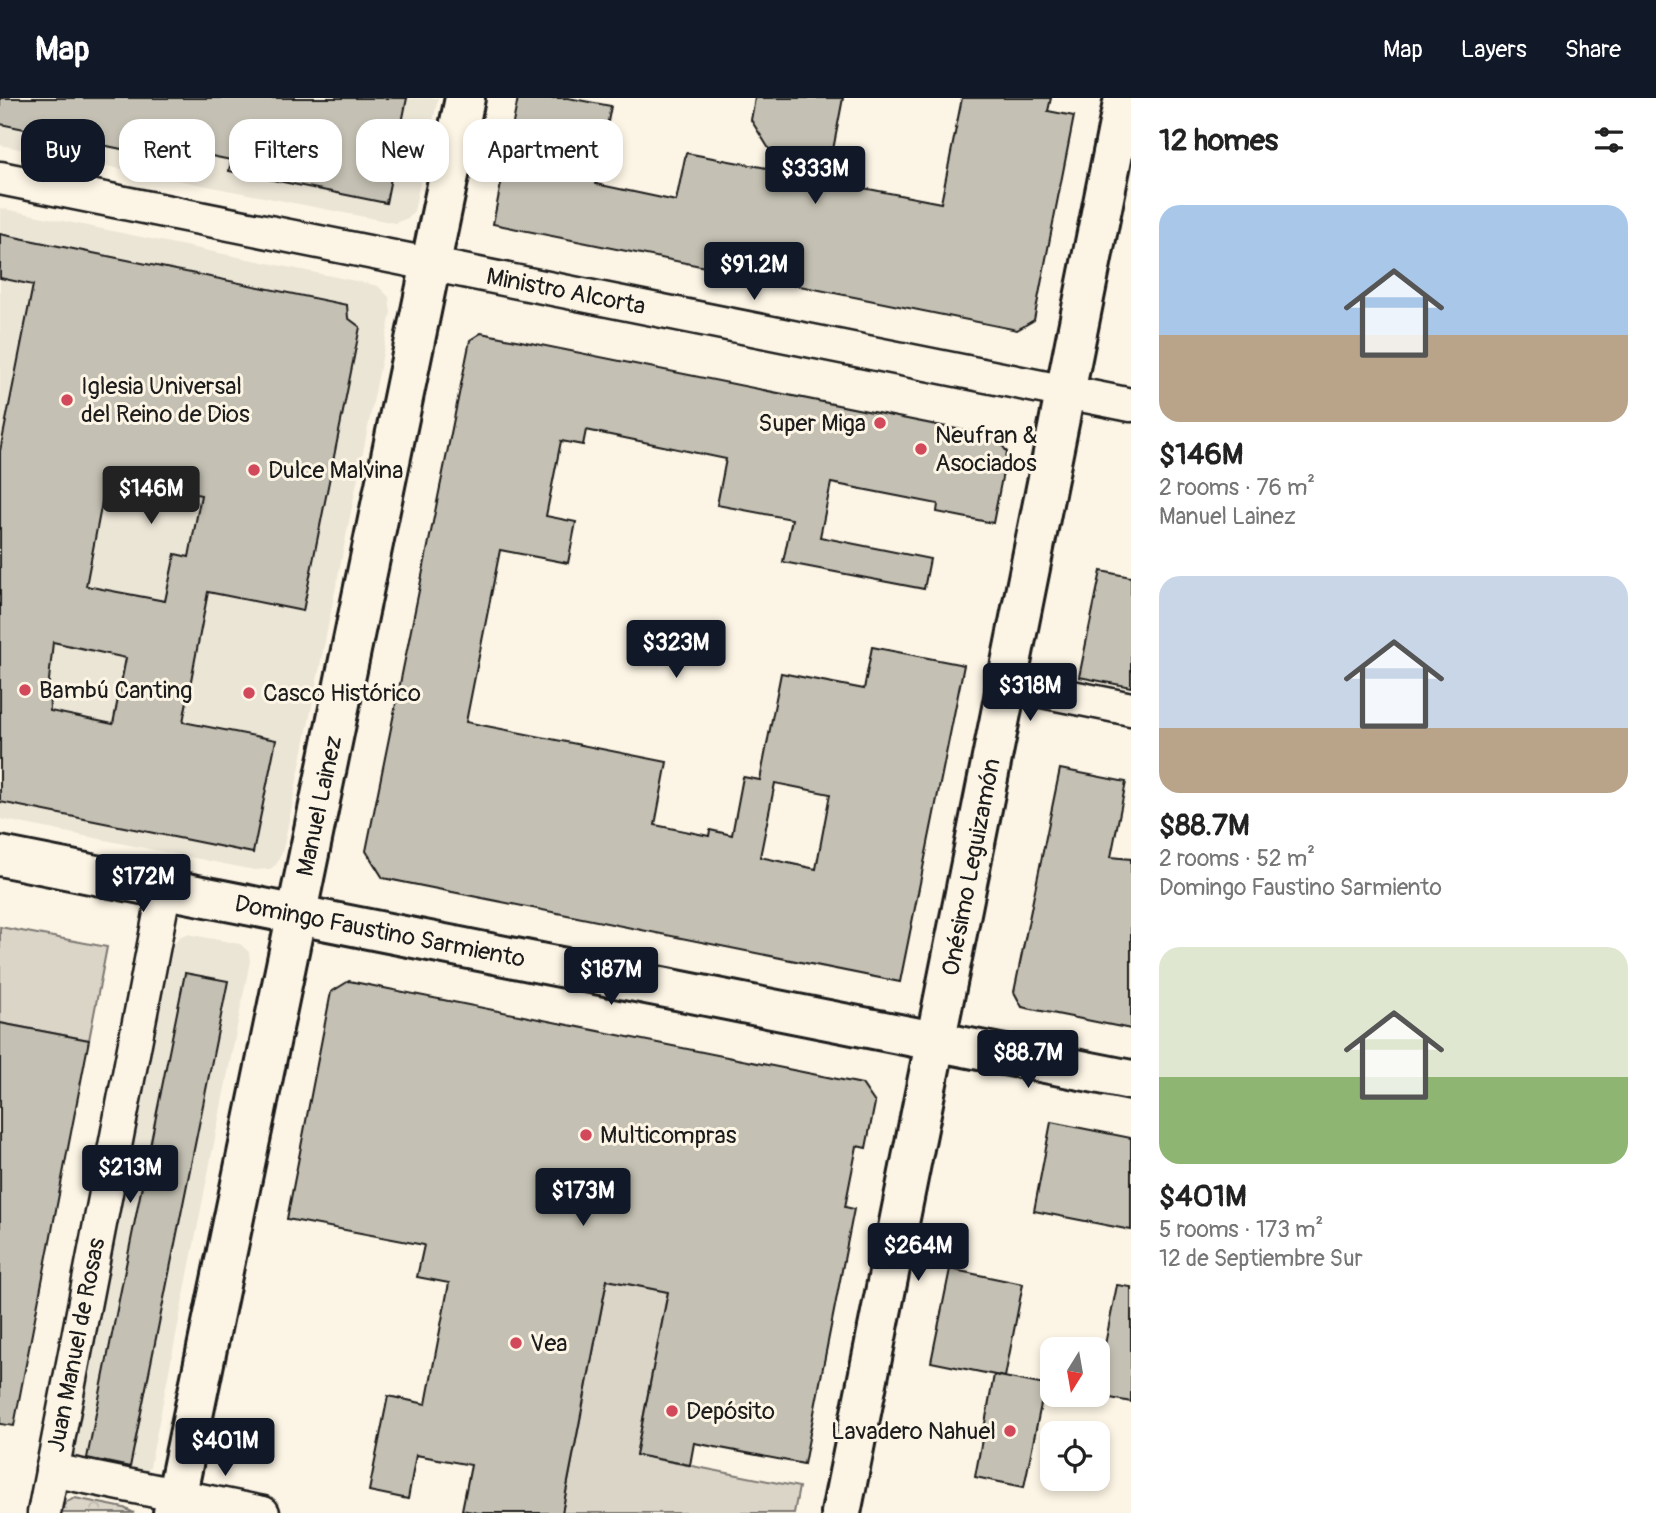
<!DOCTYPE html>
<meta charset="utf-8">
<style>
:root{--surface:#fff;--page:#f2f2f2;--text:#222;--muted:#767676;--accent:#111827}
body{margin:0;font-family:Pangolin,sans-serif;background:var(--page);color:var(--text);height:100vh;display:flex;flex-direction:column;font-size:26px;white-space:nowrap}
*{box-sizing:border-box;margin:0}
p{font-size:23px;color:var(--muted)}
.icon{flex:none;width:38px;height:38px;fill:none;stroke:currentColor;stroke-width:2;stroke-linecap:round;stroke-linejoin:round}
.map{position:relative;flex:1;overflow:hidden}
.drawer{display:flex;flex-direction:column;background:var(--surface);width:525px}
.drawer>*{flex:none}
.banner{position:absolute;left:21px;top:21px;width:665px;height:63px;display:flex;gap:14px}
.needle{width:46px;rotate:191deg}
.tools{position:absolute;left:1040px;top:1239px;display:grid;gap:14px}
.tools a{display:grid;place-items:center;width:70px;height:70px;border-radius:14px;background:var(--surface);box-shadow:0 4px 10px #0003;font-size:35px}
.price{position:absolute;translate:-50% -60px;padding:0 16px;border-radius:7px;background:var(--accent);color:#fff;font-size:23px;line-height:46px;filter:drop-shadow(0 2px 4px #0008)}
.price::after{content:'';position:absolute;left:50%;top:42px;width:21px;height:16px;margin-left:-10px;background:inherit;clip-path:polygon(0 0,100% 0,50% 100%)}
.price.current{background:#222;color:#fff}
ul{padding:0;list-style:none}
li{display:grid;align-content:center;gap:14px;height:371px;padding:0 28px}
li span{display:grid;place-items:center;height:217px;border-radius:21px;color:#555}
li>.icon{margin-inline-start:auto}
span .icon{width:126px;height:126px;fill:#fffc;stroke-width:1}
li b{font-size:30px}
h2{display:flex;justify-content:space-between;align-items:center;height:84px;padding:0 28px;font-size:30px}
.tag{padding:0 24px;border-radius:21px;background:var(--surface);box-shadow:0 4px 10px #0003;font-size:24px;line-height:63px}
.tag.current{background:var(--accent);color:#fff}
header{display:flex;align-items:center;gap:42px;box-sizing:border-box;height:98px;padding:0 35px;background:var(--accent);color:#fff}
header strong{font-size:33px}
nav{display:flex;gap:38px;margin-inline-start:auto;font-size:24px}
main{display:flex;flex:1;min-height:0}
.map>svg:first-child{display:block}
.built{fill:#ebe5d6}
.grass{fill:#dbd5c8;stroke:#7c7872;stroke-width:2}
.forest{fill:url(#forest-crowns);stroke:#7c7872;stroke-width:2}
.building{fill:#c4c0b3;stroke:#1c1c1c;stroke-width:2;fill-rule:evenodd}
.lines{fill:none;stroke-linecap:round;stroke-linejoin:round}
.minor-casing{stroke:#1c1c1c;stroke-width:37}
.tertiary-casing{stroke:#1c1c1c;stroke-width:44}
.secondary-casing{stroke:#1c1c1c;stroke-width:44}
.minor{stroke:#fcf5e5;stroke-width:32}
.tertiary{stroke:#fcf5e5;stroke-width:38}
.secondary{stroke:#fcf5e5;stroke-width:38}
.poi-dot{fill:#d1495b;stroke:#fcf5e5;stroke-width:2.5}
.labels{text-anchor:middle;stroke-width:6;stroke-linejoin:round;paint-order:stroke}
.street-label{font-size:24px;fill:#1c1c1c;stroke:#fcf5e5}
.poi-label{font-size:24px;fill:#1c1c1c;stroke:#fcf5e5;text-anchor:start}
</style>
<header>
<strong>Map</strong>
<nav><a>Map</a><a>Layers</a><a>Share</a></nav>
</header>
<main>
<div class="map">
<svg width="1131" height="1415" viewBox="0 0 1131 1415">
<defs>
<pattern id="forest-crowns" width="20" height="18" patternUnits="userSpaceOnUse" patternTransform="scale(1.75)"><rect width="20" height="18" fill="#dbd5c8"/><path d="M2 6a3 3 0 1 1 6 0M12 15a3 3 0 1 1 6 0" fill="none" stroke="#bbb6ab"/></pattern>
</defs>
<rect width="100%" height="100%" fill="#fcf5e5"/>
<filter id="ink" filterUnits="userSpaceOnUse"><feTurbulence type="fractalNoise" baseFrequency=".0143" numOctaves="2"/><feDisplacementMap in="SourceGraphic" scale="14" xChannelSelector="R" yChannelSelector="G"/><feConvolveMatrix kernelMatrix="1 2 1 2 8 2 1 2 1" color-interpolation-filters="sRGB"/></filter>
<g filter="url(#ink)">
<g class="built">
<path d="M0 0H438L414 113 408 120 395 125 0 47Z"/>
<path d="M0 110 370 186 378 188 389 199 391 215 283 752 276 767 270 771 254 772 0 721Z"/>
<path d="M187 836 240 846 249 854 250 863 151 1364 150 1370 142 1376 77 1363 73 1355 173 848 179 839Z"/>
</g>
<g class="grass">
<path d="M0 829 107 849 89 942 0 925Z"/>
<path d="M607 1182 668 1194 636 1357 799 1389 794 1415H562Z"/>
</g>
<path class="forest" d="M75 1400 124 1410 134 1415H61L66 1404Z"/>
<g class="building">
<path d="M0 0H407L386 105 229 73 231 62 177 51 175 62 0 26Z"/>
<path d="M518 0H568L611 8 596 86 676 103 686 55 783 73 751 22 755 0H843L827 83 941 105 962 0H1051L1048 13 1074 18 1034 222 1017 232 493 126Z"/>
<path d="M0 136 347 207 348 220 360 229 303 513 208 494 183 624 276 642 253 755 0 704V353L33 187 0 180ZM107 378 201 397 189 459 175 456 165 503 86 488ZM53 544 126 560 113 626 50 613 49 582Z"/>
<path d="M481 235 996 339 1007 354 993 425 937 414 938 406 831 385 820 439 930 461 924 491 783 464 792 421 717 407 726 361 586 332 583 347 561 343 546 418 576 424 568 465 500 452 466 624 667 664 655 727 709 738 710 732 732 737 743 679 760 682 781 575 864 591 872 549 964 567 900 884 383 780 366 753 470 242ZM775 685 830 696 816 771 760 759Z"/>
<path d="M1101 473 1131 479V589L1079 579Z"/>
<path d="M1060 671 1126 684 1111 759 1131 761V931L1022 909 1014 894Z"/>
<path d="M185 875 228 883 130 1369 87 1360Z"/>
<path d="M349 883 862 986 875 1005 866 1050 857 1048 845 1109 854 1111 804 1366 694 1345 690 1367 636 1357 668 1194 607 1182 562 1415H478L462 1412 471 1367 416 1357 408 1401 369 1393 388 1298 426 1306 449 1185 417 1179 424 1147 287 1121 331 894Z"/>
<path d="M0 925 89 942 14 1328 0 1326Z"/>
<path d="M1051 1024 1131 1040V1132L1034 1113Z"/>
<path d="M950 1171 1023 1186 1005 1279 931 1264Z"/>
<path d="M1117 1187 1131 1189V1304L1095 1297H1097V1286Z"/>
<path d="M994 1277 1045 1287 1024 1389 975 1379Z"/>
</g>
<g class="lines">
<g class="minor-casing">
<g id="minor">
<path d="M0 80 1131 307"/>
<path d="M1007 586 1131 611"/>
<path d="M52 1372 263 1415"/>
<path d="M44 1415 165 790"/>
</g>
</g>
<g class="tertiary-casing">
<g id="tertiary">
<path d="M173 1415 465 0"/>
<path d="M841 1415 1124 0"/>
</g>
</g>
<g class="secondary-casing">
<path id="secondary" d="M0 758 1131 982"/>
</g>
<use href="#minor" class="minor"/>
<use href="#tertiary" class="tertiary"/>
<use href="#secondary" class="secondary"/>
</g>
</g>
<g class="poi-dot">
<circle cx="67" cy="302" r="7"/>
<circle cx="880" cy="325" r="7"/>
<circle cx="921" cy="351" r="7"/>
<circle cx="254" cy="372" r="7"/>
<circle cx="25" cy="592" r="7"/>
<circle cx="249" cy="595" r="7"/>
<circle cx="586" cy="1037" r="7"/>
<circle cx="516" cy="1245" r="7"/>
<circle cx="672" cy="1313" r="7"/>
<circle cx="1010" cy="1333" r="7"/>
</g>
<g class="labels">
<g class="street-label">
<text transform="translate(566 193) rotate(11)" y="8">Ministro Alcorta</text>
<text transform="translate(319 708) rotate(-78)" y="8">Manuel Lainez</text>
<text transform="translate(971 769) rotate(-79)" y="8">Onésimo Leguizamón</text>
<text transform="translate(380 833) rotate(11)" y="8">Domingo Faustino Sarmiento</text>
<text transform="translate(76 1247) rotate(-79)" y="8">Juan Manuel de Rosas</text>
</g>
<g class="poi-label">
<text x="81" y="296">Iglesia Universal<tspan x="81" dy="28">del Reino de Dios</tspan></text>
<text x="866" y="333" text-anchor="end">Super Miga</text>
<text x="935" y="345">Neufran &amp;<tspan x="935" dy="28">Asociados</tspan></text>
<text x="268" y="380">Dulce Malvina</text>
<text x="39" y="600">Bambú Canting</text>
<text x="263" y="603">Casco Histórico</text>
<text x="600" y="1045">Multicompras</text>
<text x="530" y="1253">Vea</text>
<text x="686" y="1321">Depósito</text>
<text x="996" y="1341" text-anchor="end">Lavadero Nahuel</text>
</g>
</g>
</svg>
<div class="tools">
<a><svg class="needle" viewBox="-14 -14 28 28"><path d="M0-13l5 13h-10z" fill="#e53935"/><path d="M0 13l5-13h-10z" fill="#767676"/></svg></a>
<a><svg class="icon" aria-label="locate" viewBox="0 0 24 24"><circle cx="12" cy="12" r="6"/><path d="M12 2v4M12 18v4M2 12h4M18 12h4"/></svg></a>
</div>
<b class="price" style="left:815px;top:108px">$333M</b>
<b class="price" style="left:754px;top:204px">$91.2M</b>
<b class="price current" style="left:151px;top:428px">$146M</b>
<b class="price" style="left:676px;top:582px">$323M</b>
<b class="price" style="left:1030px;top:625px">$318M</b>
<b class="price" style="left:143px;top:816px">$172M</b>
<b class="price" style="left:611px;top:909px">$187M</b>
<b class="price" style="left:1028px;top:992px">$88.7M</b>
<b class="price" style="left:130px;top:1107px">$213M</b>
<b class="price" style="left:583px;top:1130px">$173M</b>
<b class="price" style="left:918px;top:1185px">$264M</b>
<b class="price" style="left:225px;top:1380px">$401M</b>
<div class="banner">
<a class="tag current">Buy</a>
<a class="tag">Rent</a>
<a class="tag">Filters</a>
<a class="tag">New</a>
<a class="tag">Apartment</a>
</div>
</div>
<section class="drawer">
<h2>12 homes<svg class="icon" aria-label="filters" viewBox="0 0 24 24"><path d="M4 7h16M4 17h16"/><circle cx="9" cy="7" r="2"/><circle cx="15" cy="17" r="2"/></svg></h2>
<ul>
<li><span style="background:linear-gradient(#a9c7e8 60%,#b9a48a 0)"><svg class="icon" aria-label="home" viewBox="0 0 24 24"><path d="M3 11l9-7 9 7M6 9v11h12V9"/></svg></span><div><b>$146M</b><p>2 rooms · 76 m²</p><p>Manuel Lainez</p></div></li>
<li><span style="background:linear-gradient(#c9d6e8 70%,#b9a48a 0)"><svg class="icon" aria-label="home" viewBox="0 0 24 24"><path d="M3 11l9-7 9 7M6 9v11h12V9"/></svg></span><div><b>$88.7M</b><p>2 rooms · 52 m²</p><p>Domingo Faustino Sarmiento</p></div></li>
<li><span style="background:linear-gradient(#dfe7d0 60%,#8fb573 0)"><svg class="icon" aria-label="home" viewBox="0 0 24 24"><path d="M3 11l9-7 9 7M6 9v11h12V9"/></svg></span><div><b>$401M</b><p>5 rooms · 173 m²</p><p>12 de Septiembre Sur</p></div></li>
</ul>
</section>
</main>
